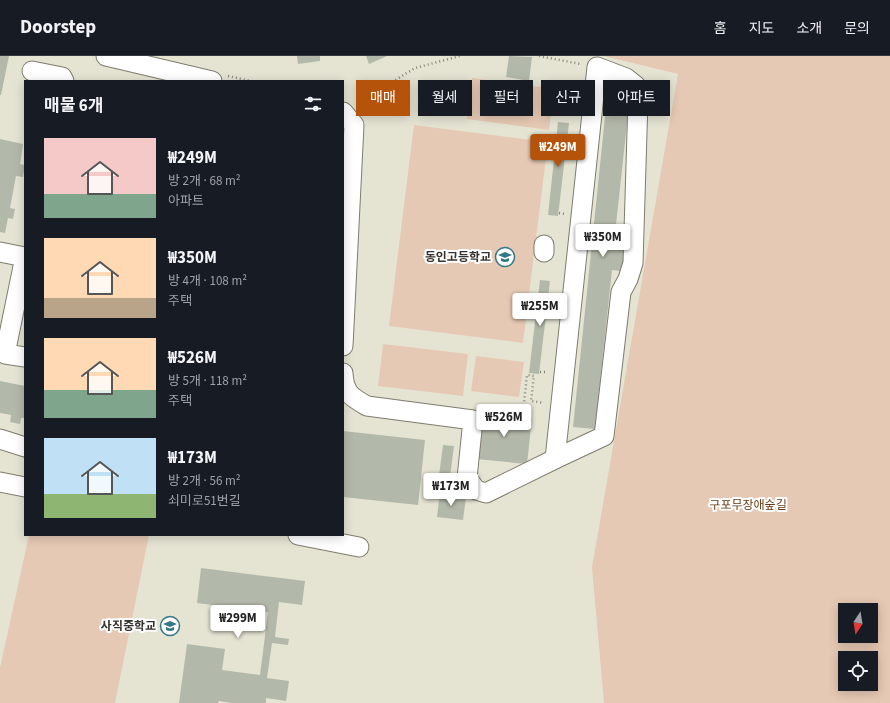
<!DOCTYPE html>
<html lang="ko">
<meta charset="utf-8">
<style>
:root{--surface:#171b24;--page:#20242c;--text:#f1f3f6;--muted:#9ea1a6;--line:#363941;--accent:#b45309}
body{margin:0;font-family:"Source Sans 3","Noto Sans KR",sans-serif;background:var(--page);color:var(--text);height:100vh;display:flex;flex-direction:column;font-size:15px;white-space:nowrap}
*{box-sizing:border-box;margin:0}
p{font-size:13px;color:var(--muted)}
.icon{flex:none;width:22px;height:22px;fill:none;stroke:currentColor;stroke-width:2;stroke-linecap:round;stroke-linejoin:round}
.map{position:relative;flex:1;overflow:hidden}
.drawer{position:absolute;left:24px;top:24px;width:320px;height:456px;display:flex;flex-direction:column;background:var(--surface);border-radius:0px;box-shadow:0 2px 10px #0003}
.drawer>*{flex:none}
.guide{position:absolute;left:356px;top:24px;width:380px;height:36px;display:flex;gap:8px}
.needle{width:26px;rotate:192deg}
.controls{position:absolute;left:838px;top:547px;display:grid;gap:8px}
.controls a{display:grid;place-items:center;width:40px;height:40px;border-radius:0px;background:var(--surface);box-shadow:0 2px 10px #0003;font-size:20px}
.price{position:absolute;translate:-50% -34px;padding:0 9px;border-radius:4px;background:#fff;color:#222;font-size:13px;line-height:26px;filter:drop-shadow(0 1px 2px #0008)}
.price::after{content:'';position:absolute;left:50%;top:24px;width:12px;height:9px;margin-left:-6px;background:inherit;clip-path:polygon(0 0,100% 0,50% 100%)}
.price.selected{background:var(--accent);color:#fff}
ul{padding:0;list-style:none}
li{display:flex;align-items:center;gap:12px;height:100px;padding:0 20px}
li span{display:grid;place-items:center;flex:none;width:112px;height:80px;border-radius:0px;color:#555}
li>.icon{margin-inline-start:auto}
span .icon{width:48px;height:48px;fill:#fffc;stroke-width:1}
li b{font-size:17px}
h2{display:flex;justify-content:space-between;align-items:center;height:48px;padding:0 20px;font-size:17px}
.tag{padding:0 14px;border-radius:0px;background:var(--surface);box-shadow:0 2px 10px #0003;font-size:14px;line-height:36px}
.tag.selected{background:var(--accent);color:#fff}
header{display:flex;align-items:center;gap:24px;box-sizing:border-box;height:56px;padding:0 20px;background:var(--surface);border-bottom:1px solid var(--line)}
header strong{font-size:19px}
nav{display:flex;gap:22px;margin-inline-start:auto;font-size:14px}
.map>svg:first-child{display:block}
.green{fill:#e6c9b4;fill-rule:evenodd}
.building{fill:#b3b9aa}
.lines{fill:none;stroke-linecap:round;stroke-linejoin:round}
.minor-casing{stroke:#7e7c6d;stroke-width:21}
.path{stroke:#848378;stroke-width:2.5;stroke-dasharray:1 3;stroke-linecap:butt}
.minor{stroke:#fff;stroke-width:19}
.labels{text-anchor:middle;stroke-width:4;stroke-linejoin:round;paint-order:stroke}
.poi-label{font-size:12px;font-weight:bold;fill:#33322c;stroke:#fff;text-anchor:end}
.park-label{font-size:12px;fill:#673a13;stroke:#fff}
</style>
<header>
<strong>Doorstep</strong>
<nav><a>홈</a><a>지도</a><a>소개</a><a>문의</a></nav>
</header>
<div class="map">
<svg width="890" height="647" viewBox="0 0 890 647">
<rect width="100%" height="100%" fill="#e5e4d3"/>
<g class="green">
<path d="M604 0H890V647H604L592 511 678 18ZM845 554H871V580H845ZM845 602H871V628H845Z"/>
<path d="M472 22 554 33 549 74 467 63Z"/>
<path d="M414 69 548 86 523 287 389 270Z"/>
<path d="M383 288 468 298 463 340 378 330Z"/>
<path d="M476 300 524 306 519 341 471 335Z"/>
<path d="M29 479H149L115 647H0V612Z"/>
</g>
<g class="building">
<path d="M0 0H9L1 39H0Z"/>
<path d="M297 0H320V5L298 8Z"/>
<path d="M366 0H387L369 8Z"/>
<path d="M509 0 532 1 529 25 506 21Z"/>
<path d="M610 30 627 32 630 40 614 187 628 189V212L621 211 620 215 612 214 595 373 573 371 606 51 608 49Z"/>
<path d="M558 66 569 67 558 160 548 159Z"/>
<path d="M0 83 23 88 20 108 25 109 23 121 16 120 10 152 15 153 13 163 8 162 5 177 0 176Z"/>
<path d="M540 224 550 225 539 318 529 317Z"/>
<path d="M0 325 25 330V362H21L20 368 10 366 11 359 0 357Z"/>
<path d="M481 357 532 362 527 408 476 403Z"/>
<path d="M343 375 425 384 418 449 343 441Z"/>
<path d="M443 389 454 390 449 428 438 427Z"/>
<path d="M440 437 466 441 463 464 437 461Z"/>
<path d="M201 512 305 525 302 549 279 546 275 581 289 583 288 589 272 587 267 622 289 625 286 645 266 642V647H231L219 645 218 647H179L187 588 225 593 222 614 260 619 268 556 197 547Z"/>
</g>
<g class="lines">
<g class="minor-casing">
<g id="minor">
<path d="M106 0 212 25"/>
<path d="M597 11 626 22 636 30 638 44 633 207 628 223 621 236 604 380 555 403Z"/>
<path d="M32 15 62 21 64 25"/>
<path d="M343 56 354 69 343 290"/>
<path d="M0 196 25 201"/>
<path d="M544 196V189"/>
<path d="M25 201 5 298 25 301"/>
<path d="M343 317C344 337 351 341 367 350L473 364 467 422 476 434 486 437 555 403"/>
<path d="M0 383 25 391"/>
<path d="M0 426 25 431"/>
<path d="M298 479 359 491"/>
</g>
</g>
<g class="path">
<path d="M539 0 581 8"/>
<path d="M228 20 251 25"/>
<path d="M569 36 577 37"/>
<path d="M358 47 415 12 460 0"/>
<path d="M559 157 565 158"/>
<path d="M540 316H548"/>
<path d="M486 352 523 356 527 319 534 320 531 345 544 347"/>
</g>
<use href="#minor" class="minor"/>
</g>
<defs>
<g id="school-ring" transform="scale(1)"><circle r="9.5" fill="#fff" stroke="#347887" stroke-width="1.5"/><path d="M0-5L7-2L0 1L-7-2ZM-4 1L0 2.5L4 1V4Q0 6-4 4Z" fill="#347887"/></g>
</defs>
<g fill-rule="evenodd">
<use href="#school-ring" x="505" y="201"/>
<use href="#school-ring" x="170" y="570"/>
</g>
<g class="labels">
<g class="poi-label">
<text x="491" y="205">동인고등학교</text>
<text x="156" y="574">사직중학교</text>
</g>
<g class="park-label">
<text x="748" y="453">구포무장애숲길</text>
</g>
</g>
</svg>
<div class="controls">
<a><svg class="needle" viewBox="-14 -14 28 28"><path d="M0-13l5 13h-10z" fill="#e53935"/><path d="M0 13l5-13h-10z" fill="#9ea1a6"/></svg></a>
<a><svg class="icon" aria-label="locate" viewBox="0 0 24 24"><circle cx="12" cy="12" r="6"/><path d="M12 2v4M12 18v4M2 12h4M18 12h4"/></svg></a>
</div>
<b class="price selected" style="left:558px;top:112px">₩249M</b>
<b class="price" style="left:603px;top:202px">₩350M</b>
<b class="price" style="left:540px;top:271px">₩255M</b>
<b class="price" style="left:504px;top:382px">₩526M</b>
<b class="price" style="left:451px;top:451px">₩173M</b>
<b class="price" style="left:238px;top:583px">₩299M</b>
<div class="guide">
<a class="tag selected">매매</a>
<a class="tag">월세</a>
<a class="tag">필터</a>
<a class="tag">신규</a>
<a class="tag">아파트</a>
</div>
<section class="drawer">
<h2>매물 6개<svg class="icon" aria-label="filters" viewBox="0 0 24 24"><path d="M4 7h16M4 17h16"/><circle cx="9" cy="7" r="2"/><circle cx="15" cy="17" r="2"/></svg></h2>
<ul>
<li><span style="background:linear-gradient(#f6c9c9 70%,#7fa58c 0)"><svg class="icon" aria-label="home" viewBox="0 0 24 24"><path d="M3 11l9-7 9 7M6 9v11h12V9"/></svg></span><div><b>₩249M</b><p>방 2개 · 68 m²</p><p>아파트</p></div></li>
<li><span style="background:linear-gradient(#ffd9b3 75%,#b9a48a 0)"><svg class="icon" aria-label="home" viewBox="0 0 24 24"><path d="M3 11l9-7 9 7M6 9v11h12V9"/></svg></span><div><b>₩350M</b><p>방 4개 · 108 m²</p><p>주택</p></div></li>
<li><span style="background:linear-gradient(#ffd9b3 65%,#7fa58c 0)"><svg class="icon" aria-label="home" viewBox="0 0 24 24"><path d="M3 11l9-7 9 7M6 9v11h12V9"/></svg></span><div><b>₩526M</b><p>방 5개 · 118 m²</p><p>주택</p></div></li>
<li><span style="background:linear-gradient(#bfe0f5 70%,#8fb573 0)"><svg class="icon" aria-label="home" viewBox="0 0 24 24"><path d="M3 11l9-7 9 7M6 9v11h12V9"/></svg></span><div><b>₩173M</b><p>방 2개 · 56 m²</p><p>쇠미로51번길</p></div></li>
</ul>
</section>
</div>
